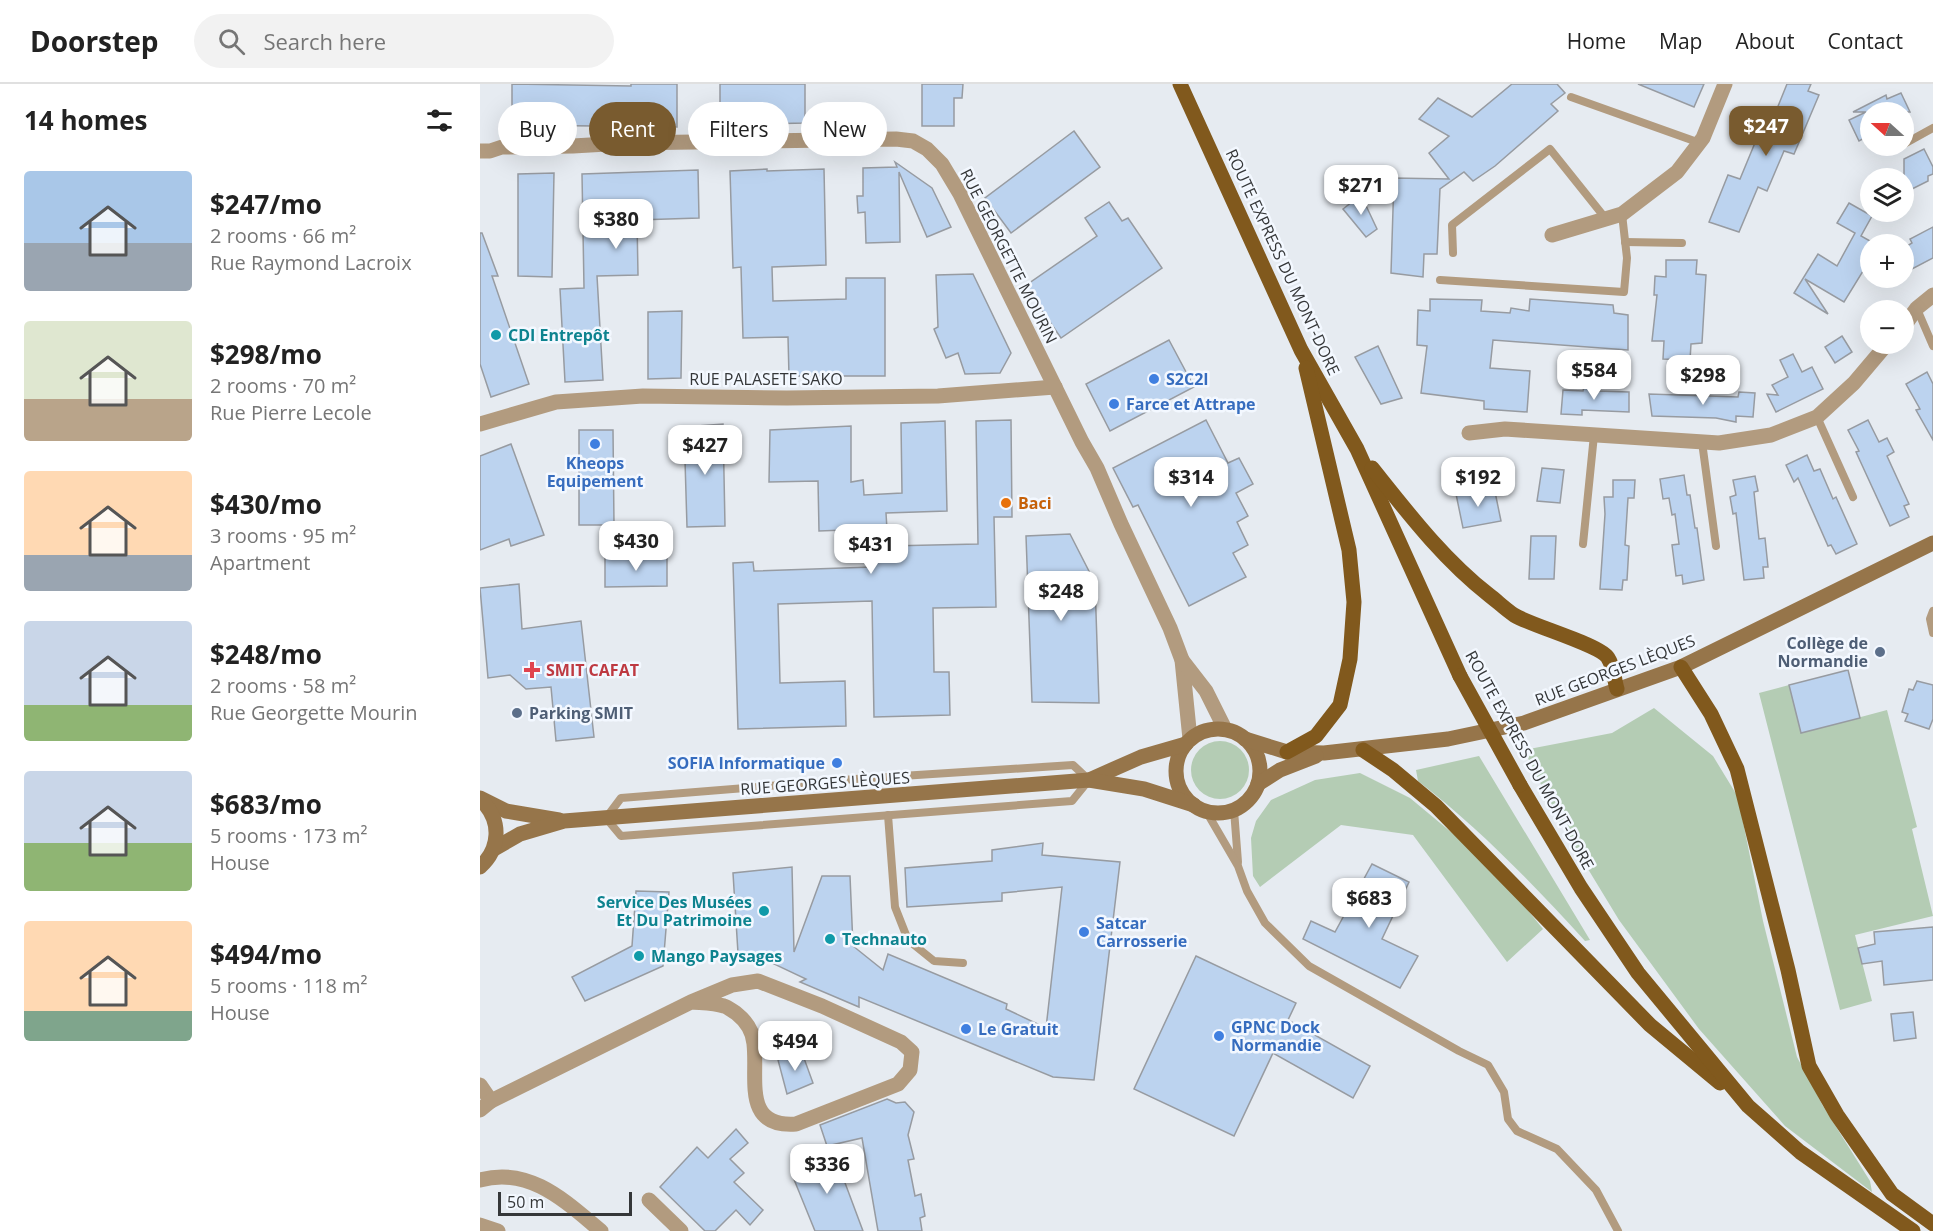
<!DOCTYPE html>
<meta charset="utf-8">
<style>
:root{--surface:#fff;--page:#f2f2f2;--text:#222;--muted:#767676;--line:#e0e0e0;--accent:#795b2f}
body{margin:0;font-family:"Open Sans",sans-serif;background:var(--page);color:var(--text);height:100vh;display:flex;flex-direction:column;font-size:22px;white-space:nowrap}
*{box-sizing:border-box;margin:0}
p{font-size:20px;color:var(--muted)}
.icon{flex:none;width:33px;height:33px;fill:none;stroke:currentColor;stroke-width:2;stroke-linecap:round;stroke-linejoin:round}
.map{position:relative;flex:1;overflow:hidden}
.sheet{display:flex;flex-direction:column;background:var(--surface);width:480px}
.sheet>*{flex:none}
.guide{position:absolute;left:18px;top:18px;width:570px;height:54px;display:flex;gap:12px}
.needle{width:39px;rotate:291deg}
.controls{position:absolute;left:1380px;top:18px;display:grid;gap:12px}
.controls a{display:grid;place-items:center;width:54px;height:54px;border-radius:50%;background:var(--surface);box-shadow:0 6px 24px #0002;font-size:30px}
.scale{position:absolute;left:18px;bottom:15px;width:134px;box-sizing:border-box;padding-left:6px;border:3px solid #353739;border-top:0;font-size:16px;line-height:21px;white-space:nowrap;color:#353739;-webkit-text-stroke:4px #f3f8ff;paint-order:stroke}
.price{position:absolute;translate:-50% -51px;padding:0 14px;border-radius:12px;background:#fff;color:#222;font-size:20px;line-height:39px;filter:drop-shadow(0 2px 3px #0008)}
.price::after{content:'';position:absolute;left:50%;top:36px;width:18px;height:14px;margin-left:-9px;background:inherit;clip-path:polygon(0 0,100% 0,50% 100%)}
.price.current{background:var(--accent);color:#fff}
ul{padding:0;list-style:none}
li{display:flex;align-items:center;gap:18px;height:150px;padding:0 24px}
li span{display:grid;place-items:center;flex:none;width:168px;height:120px;border-radius:6px;color:#555}
li>.icon{margin-inline-start:auto}
span .icon{width:72px;height:72px;fill:#fffc;stroke-width:1}
li b{font-size:26px}
h2{display:flex;justify-content:space-between;align-items:center;height:72px;padding:0 24px;font-size:26px}
.tag{padding:0 21px;border-radius:27px;background:var(--surface);box-shadow:0 6px 24px #0002;font-size:21px;line-height:54px}
.tag.current{background:var(--accent);color:#fff}
header{display:flex;align-items:center;gap:36px;box-sizing:border-box;height:84px;padding:0 30px;background:var(--surface);border-bottom:2px solid var(--line)}
header strong{font-size:28px}
nav{display:flex;gap:33px;margin-inline-start:auto;font-size:21px}
.search{width:420px;height:54px;background:var(--page);display:flex;align-items:center;gap:15px;box-sizing:border-box;padding:0 21px;border-radius:33px;color:var(--muted);font-size:22px}
main{display:flex;flex:1;min-height:0}
.map>svg:first-child{display:block}
.green{fill:#b4ccb4}
.building{fill:#bcd3ef;stroke:#979ba1;stroke-width:1.5}
.lines{fill:none;stroke-linecap:round;stroke-linejoin:round}
.service{stroke:#b29b7f;stroke-width:8}
.minor{stroke:#b29b7f;stroke-width:15}
.secondary{stroke:#96754a;stroke-width:15}
.primary{stroke:#81591d;stroke-width:15}
.primary-bridge{stroke:#81591d;stroke-width:15}
.culture-dot{fill:#0f9aa8;stroke:#f3f8ff;stroke-width:2}
.shop-dot{fill:#3f7fe0;stroke:#f3f8ff;stroke-width:2}
.food-dot{fill:#e8710a;stroke:#f3f8ff;stroke-width:2}
.service-dot{fill:#5c6f8a;stroke:#f3f8ff;stroke-width:2}
.health-dot{fill:#e0444e;stroke:#f3f8ff;stroke-width:2}
.labels{text-anchor:middle;stroke-width:5;stroke-linejoin:round;paint-order:stroke}
.street-label{font-size:16px;fill:#353739;stroke:#f3f8ff}
.culture-label{font-size:16px;font-weight:bold;fill:#0d838f;stroke:#f3f8ff;text-anchor:start}
.shop-label{font-size:16px;font-weight:bold;fill:#366cbe;stroke:#f3f8ff;text-anchor:start}
.food-label{font-size:16px;font-weight:bold;fill:#c56008;stroke:#f3f8ff;text-anchor:start}
.service-label{font-size:16px;font-weight:bold;fill:#4e5e75;stroke:#f3f8ff;text-anchor:end}
.health-label{font-size:16px;font-weight:bold;fill:#be3a42;stroke:#f3f8ff;text-anchor:start}
</style>
<header>
<strong>Doorstep</strong>
<div class="search"><svg class="icon" aria-label="search" viewBox="0 0 24 24"><circle cx="10" cy="10" r="6"/><path d="M15 15l6 6"/></svg>Search here</div>
<nav><a>Home</a><a>Map</a><a>About</a><a>Contact</a></nav>
</header>
<main>
<section class="sheet">
<h2>14 homes<svg class="icon" aria-label="filters" viewBox="0 0 24 24"><path d="M4 7h16M4 17h16"/><circle cx="9" cy="7" r="2"/><circle cx="15" cy="17" r="2"/></svg></h2>
<ul>
<li><span style="background:linear-gradient(#a9c7e8 60%,#9aa5b1 0)"><svg class="icon" aria-label="home" viewBox="0 0 24 24"><path d="M3 11l9-7 9 7M6 9v11h12V9"/></svg></span><div><b>$247/mo</b><p>2 rooms · 66 m²</p><p>Rue Raymond Lacroix</p></div></li>
<li><span style="background:linear-gradient(#dfe7d0 65%,#b9a48a 0)"><svg class="icon" aria-label="home" viewBox="0 0 24 24"><path d="M3 11l9-7 9 7M6 9v11h12V9"/></svg></span><div><b>$298/mo</b><p>2 rooms · 70 m²</p><p>Rue Pierre Lecole</p></div></li>
<li><span style="background:linear-gradient(#ffd9b3 70%,#9aa5b1 0)"><svg class="icon" aria-label="home" viewBox="0 0 24 24"><path d="M3 11l9-7 9 7M6 9v11h12V9"/></svg></span><div><b>$430/mo</b><p>3 rooms · 95 m²</p><p>Apartment</p></div></li>
<li><span style="background:linear-gradient(#c9d6e8 70%,#8fb573 0)"><svg class="icon" aria-label="home" viewBox="0 0 24 24"><path d="M3 11l9-7 9 7M6 9v11h12V9"/></svg></span><div><b>$248/mo</b><p>2 rooms · 58 m²</p><p>Rue Georgette Mourin</p></div></li>
<li><span style="background:linear-gradient(#c9d6e8 60%,#8fb573 0)"><svg class="icon" aria-label="home" viewBox="0 0 24 24"><path d="M3 11l9-7 9 7M6 9v11h12V9"/></svg></span><div><b>$683/mo</b><p>5 rooms · 173 m²</p><p>House</p></div></li>
<li><span style="background:linear-gradient(#ffd9b3 75%,#7fa58c 0)"><svg class="icon" aria-label="home" viewBox="0 0 24 24"><path d="M3 11l9-7 9 7M6 9v11h12V9"/></svg></span><div><b>$494/mo</b><p>5 rooms · 118 m²</p><p>House</p></div></li>
</ul>
</section>
<div class="map">
<svg width="1453" height="1147" viewBox="0 0 1453 1147">
<rect width="100%" height="100%" fill="#e6ebf1"/>
<g class="green">
<path d="M1309 601 1321 649 1407 626 1437 743 1432 745 1453 832 1375 851 1392 917 1360 926 1279 609Z"/>
<path d="M1174 624 1233 672 1258 713 1283 837 1317 973 1343 1022 1390 1097 1392 1108 1305 1042 1219 945 1139 836 1080 739 1044 666 1132 649Z"/>
<circle cx="740" cy="686" r="29"/>
<path d="M999 672 1110 856 1105 857C1053 800 999 744 938 697L936 686Z"/>
<path d="M880 689 930 714 989 763 1029 803 1063 845 1027 878 933 751 861 741 780 803 773 792 771 754 776 737 791 716 835 696Z"/>
</g>
<g class="building">
<path d="M32 0 151 2V0H197V43L32 41Z"/>
<path d="M240 0H325V39L240 41Z"/>
<path d="M442 0H483L482 14H474V42H442Z"/>
<path d="M1032 0H1077L1085 9 1071 20 1078 27 1015 82 993 97 984 88 960 105 957 170H944L943 193 911 189 914 94 969 95 949 69 969 52 939 35 958 14 992 33Z"/>
<path d="M1158 0H1224L1214 23Z"/>
<path d="M1307 0H1331L1328 7 1339 11 1314 70 1304 67 1287 107 1278 103 1259 148 1229 138 1248 91 1260 95 1277 54 1284 57Z"/>
<path d="M1421 9 1430 28H1390V51L1379 57 1369 36 1386 28H1373L1406 11 1407 15Z"/>
<path d="M594 47 620 83 531 149 505 114Z"/>
<path d="M1444 65 1453 83V90L1448 92V97L1424 109V75Z"/>
<path d="M415 78 452 104 471 143 447 153 419 88 420 158 386 159 385 128 378 129 377 112H383V84L417 83Z"/>
<path d="M287 85V87L344 85 346 181 292 183 293 217 366 215V194H405V292H309L308 253 263 254 261 183 253 184 250 87Z"/>
<path d="M218 86 219 134 157 136 158 191 117 192 123 296 85 298 80 205 104 204 102 90Z"/>
<path d="M74 89 72 193 38 192V90Z"/>
<path d="M881 111 897 145 886 153 863 125Z"/>
<path d="M629 118 642 137 648 134 682 184 581 254 545 202 617 152 605 134Z"/>
<path d="M1369 119 1392 132 1381 152 1390 157V191L1383 187 1364 218 1325 195 1348 230 1314 209 1338 170 1357 182 1375 149 1357 139Z"/>
<path d="M1453 143V174L1432 185 1424 168V164L1432 159 1430 155Z"/>
<path d="M0 149H2L18 192H12L49 300 11 313 0 280Z"/>
<path d="M1186 176H1217L1216 190 1226 191 1222 259 1211 260 1210 276 1183 275 1184 257H1172L1177 211H1174L1175 192 1186 193Z"/>
<path d="M493 190 531 269 520 289 485 290 478 269 466 274 454 245 458 243 456 191Z"/>
<path d="M950 215 1002 216 1001 227 1030 229 1031 224 1049 227 1050 215 1133 221 1134 229 1148 231V266L1013 256 1010 284 1050 287 1047 328 1004 325V317L941 309 947 262 937 261 938 226 950 227Z"/>
<path d="M202 227 201 294 168 295V228Z"/>
<path d="M1362 252 1372 268 1355 279 1345 263Z"/>
<path d="M689 256 714 303 630 347 606 300Z"/>
<path d="M898 262 922 314 901 320 875 273Z"/>
<path d="M1313 270 1322 288 1332 283 1343 305 1296 328 1287 310 1298 311 1292 301 1308 293 1300 276Z"/>
<path d="M1447 288 1453 300V356L1436 326 1440 325 1426 300Z"/>
<path d="M1104 303 1118 304V307L1149 308V328L1102 326V331L1081 330 1083 306 1103 307Z"/>
<path d="M1259 308 1275 309 1273 333 1256 332V338L1236 334 1172 332 1169 310 1258 313Z"/>
<path d="M531 336 532 433H514L516 523 453 524 454 588H469L470 631 394 633 392 517 298 520 300 599 365 597 366 642 258 645 253 479 273 478 274 487 392 483 391 445 339 447 338 397 289 398 290 346 371 342V398L383 396 384 411 422 409 421 339 465 337 467 427 406 429 408 462 498 460 496 337Z"/>
<path d="M726 336 748 379 759 374 773 400 756 409 768 432 757 438 768 461 753 469 766 493 709 522 658 421 653 423 633 384Z"/>
<path d="M1388 336 1399 358 1407 354 1414 368 1407 372 1429 420 1424 422 1429 433 1410 442 1376 368 1379 367 1368 346Z"/>
<path d="M243 340 245 442 207 443 204 343Z"/>
<path d="M99 346H133L134 441H99Z"/>
<path d="M31 360 64 451 31 462 29 455 0 466V372Z"/>
<path d="M1327 371 1334 387 1340 385 1353 415 1356 413 1377 460 1356 470 1351 461 1348 462 1318 394 1314 398 1306 381Z"/>
<path d="M1062 384 1084 386 1080 419 1057 417Z"/>
<path d="M1204 391 1207 411H1210L1215 444H1217L1224 496 1203 500 1202 491 1196 492 1192 461 1199 460 1195 430 1192 431 1189 414 1183 415 1180 395Z"/>
<path d="M1275 392 1278 407 1274 408 1279 455 1285 454 1288 483H1283L1284 494 1264 496 1256 429 1253 430 1250 413 1256 411 1253 396Z"/>
<path d="M1133 396H1155L1154 414H1148L1145 461 1149 462 1147 496H1143L1142 506 1120 505 1125 430 1124 413H1133Z"/>
<path d="M1014 403 1021 437 983 444 976 410Z"/>
<path d="M590 450 615 499 619 619 552 618 546 452Z"/>
<path d="M1051 452H1076L1074 495H1049Z"/>
<path d="M187 472V502L125 503V473Z"/>
<path d="M39 500 42 545 101 537 114 653 76 657 71 603 46 605 30 591 8 594 0 504Z"/>
<path d="M1368 586 1380 634 1321 649 1309 601Z"/>
<path d="M1437 597 1453 601V635L1449 645 1425 637 1428 630 1422 628 1429 605 1433 606Z"/>
<path d="M563 759 562 771 640 778 614 996 573 993 379 913V923L320 898 326 895 273 870 258 869 253 789 312 783 314 868 342 792H370L373 862 403 886 408 870 527 920 526 925 566 944 582 803 522 809V817L427 823 425 784 512 777V766Z"/>
<path d="M892 780 929 798 902 855 938 872 920 904 823 855 831 837 855 848Z"/>
<path d="M156 807 189 808 183 882 105 917 92 893 152 862Z"/>
<path d="M1453 843V896L1404 901 1402 877 1382 880 1378 864 1395 860 1394 848Z"/>
<path d="M716 872 816 919 808 936 890 982 873 1014 793 969 754 1052 654 1005Z"/>
<path d="M1433 928 1436 954 1414 957 1411 930Z"/>
<path d="M321 966 333 999 307 1010 298 976Z"/>
<path d="M407 1015 416 1019 425 1018 434 1028 428 1051 434 1075 428 1076 435 1112 441 1110 445 1132 440 1134 442 1147H398L382 1054 347 1062 340 1041Z"/>
<path d="M256 1045 268 1059 250 1075 264 1089 254 1098 283 1126 270 1141 256 1126 235 1147H225L180 1103 217 1063 228 1074Z"/>
<path d="M352 1064 383 1147H335L313 1093 325 1088 321 1079Z"/>
</g>
<g class="lines">
<g class="service">
<path d="M1091 13 1220 59"/>
<path d="M1424 60 1453 44"/>
<path d="M1145 158 1202 159"/>
<path d="M973 169 972 141 1070 65 1126 135"/>
<path d="M960 196 1144 208 1147 174 1142 130"/>
<path d="M1437 225 1453 262"/>
<path d="M1337 333 1373 413"/>
<path d="M1222 358 1236 462"/>
<path d="M1103 460 1114 351"/>
<path d="M1453 527 1450 535 1453 549"/>
<path d="M593 681 609 696 592 717 141 752 126 734 141 714 375 695Z"/>
<path d="M754 726 758 778"/>
<path d="M726 727 758 782 767 807 785 839 829 882 979 967 1008 981 1024 1008 1028 1035 1037 1047 1077 1065 1116 1106 1138 1147"/>
<path d="M408 731 415 823 428 856 454 877 483 879"/>
</g>
<g class="minor">
<path d="M0 67H10L22 63 93 62 144 59 416 55 433 57 447 65 462 80 480 110 602 358 617 384 641 440 690 544 702 576 710 655"/>
<path d="M1072 151 1142 130 1197 88 1223 54 1245 0"/>
<path d="M1424 242 1437 224 1453 211"/>
<path d="M0 340 76 318 163 312 307 314 458 312 575 303"/>
<path d="M989 349 1025 345 1239 359 1291 351 1337 333 1374 299 1407 260"/>
<path d="M702 576 726 607 745 645"/>
<path d="M0 1001 11 1017"/>
<path d="M0 1026 11 1017 211 918 252 901 278 897 342 922 421 958 432 968 430 986 418 1000 316 1040C262 1044 278 994 274 960 273 947 266 937 256 929 252 927 248 923 244 922 234 919 222 919 211 918"/>
<path d="M0 1096C50 1082 86 1118 121 1147"/>
<path d="M169 1116 201 1147"/>
<path d="M0 1141 18 1147"/>
</g>
<g class="secondary">
<circle cx="738" cy="687" r="42"/>
<path d="M765 655 807 668 844 669 968 655 1044 639 1201 583 1453 459"/>
<path d="M609 696 661 673 706 660"/>
<path d="M778 700 800 686 836 672"/>
<path d="M0 714 26 727 79 736"/>
<path d="M14 765 40 750 84 737 609 696 664 705 714 721"/>
<path d="M0 783C20 765 22 737 2 717"/>
</g>
<g class="primary">
<path d="M700 0 821 266 877 365 980 592"/>
<path d="M892 384C928 429 963 475 1009 511 1017 517 1025 525 1034 531 1052 542 1121 561 1128 574 1134 583 1134 595 1137 605"/>
<path d="M1201 583 1231 630 1257 685 1308 886 1329 982 1357 1031 1412 1110 1453 1140"/>
<path d="M883 666 913 686 956 722 1170 941 1240 999"/>
<path d="M807 668 836 652 860 621 870 575 874 518 869 466 826 284"/>
<path d="M1040 701 1101 804 1158 889 1268 1022 1320 1068 1433 1147"/>
</g>
<path class="primary-bridge" d="M980 592 1040 701"/>
</g>
<g class="culture-dot">
<circle cx="16" cy="251" r="6"/>
<circle cx="284" cy="827" r="6"/>
<circle cx="350" cy="855" r="6"/>
<circle cx="159" cy="872" r="6"/>
</g>
<g class="shop-dot">
<circle cx="674" cy="295" r="6"/>
<circle cx="634" cy="320" r="6"/>
<circle cx="115" cy="360" r="6"/>
<circle cx="357" cy="679" r="6"/>
<circle cx="604" cy="848" r="6"/>
<circle cx="486" cy="945" r="6"/>
<circle cx="739" cy="952" r="6"/>
</g>
<circle class="food-dot" cx="526" cy="419" r="6"/>
<g class="service-dot">
<circle cx="1400" cy="568" r="6"/>
<circle cx="37" cy="629" r="6"/>
</g>
<path class="health-dot" d="M49 577h6v6h6v6h-6v6h-6v-6h-6v-6h6z"/>
<g class="labels">
<g class="street-label">
<text transform="translate(529 172) rotate(63)" y="6">RUE GEORGETTE MOURIN</text>
<text transform="translate(803 178) rotate(65)" y="6">ROUTE EXPRESS DU MONT-DORE</text>
<text x="286" y="301">RUE PALASETE SAKO</text>
<text transform="translate(1135 586) rotate(-21)" y="6">RUE GEORGES LÈQUES</text>
<text transform="translate(1050 676) rotate(61)" y="6">ROUTE EXPRESS DU MONT-DORE</text>
<text transform="translate(345 699) rotate(-4)" y="6">RUE GEORGES LÈQUES</text>
</g>
<g class="culture-label">
<text x="28" y="257">CDI Entrepôt</text>
<text x="272" y="824" text-anchor="end">Service Des Musées<tspan x="272" dy="18">Et Du Patrimoine</tspan></text>
<text x="362" y="861">Technauto</text>
<text x="171" y="878">Mango Paysages</text>
</g>
<g class="shop-label">
<text x="686" y="301">S2C2I</text>
<text x="646" y="326">Farce et Attrape</text>
<text x="115" y="385" text-anchor="middle">Kheops<tspan x="115" dy="18">Equipement</tspan></text>
<text x="345" y="685" text-anchor="end">SOFIA Informatique</text>
<text x="616" y="845">Satcar<tspan x="616" dy="18">Carrosserie</tspan></text>
<text x="751" y="949">GPNC Dock<tspan x="751" dy="18">Normandie</tspan></text>
<text x="498" y="951">Le Gratuit</text>
</g>
<g class="food-label">
<text x="538" y="425">Baci</text>
</g>
<g class="service-label">
<text x="1388" y="565">Collège de<tspan x="1388" dy="18">Normandie</tspan></text>
<text x="49" y="635" text-anchor="start">Parking SMIT</text>
</g>
<g class="health-label">
<text x="66" y="592">SMIT CAFAT</text>
</g>
</g>
</svg>
<div class="controls">
<a><svg class="needle" viewBox="-14 -14 28 28"><path d="M0-13l5 13h-10z" fill="#e53935"/><path d="M0 13l5-13h-10z" fill="#767676"/></svg></a>
<a><svg class="icon" aria-label="layers" viewBox="0 0 24 24"><path d="M12 4l9 5-9 5-9-5zM3 14l9 5 9-5"/></svg></a>
<a>+</a>
<a>−</a>
</div>
<div class="scale">50 m</div>
<b class="price current" style="left:1286px;top:73px">$247</b>
<b class="price" style="left:881px;top:132px">$271</b>
<b class="price" style="left:136px;top:166px">$380</b>
<b class="price" style="left:1114px;top:317px">$584</b>
<b class="price" style="left:1223px;top:322px">$298</b>
<b class="price" style="left:225px;top:392px">$427</b>
<b class="price" style="left:711px;top:424px">$314</b>
<b class="price" style="left:998px;top:424px">$192</b>
<b class="price" style="left:156px;top:488px">$430</b>
<b class="price" style="left:391px;top:491px">$431</b>
<b class="price" style="left:581px;top:538px">$248</b>
<b class="price" style="left:889px;top:845px">$683</b>
<b class="price" style="left:315px;top:988px">$494</b>
<b class="price" style="left:347px;top:1111px">$336</b>
<div class="guide">
<a class="tag">Buy</a>
<a class="tag current">Rent</a>
<a class="tag">Filters</a>
<a class="tag">New</a>
</div>
</div>
</main>
